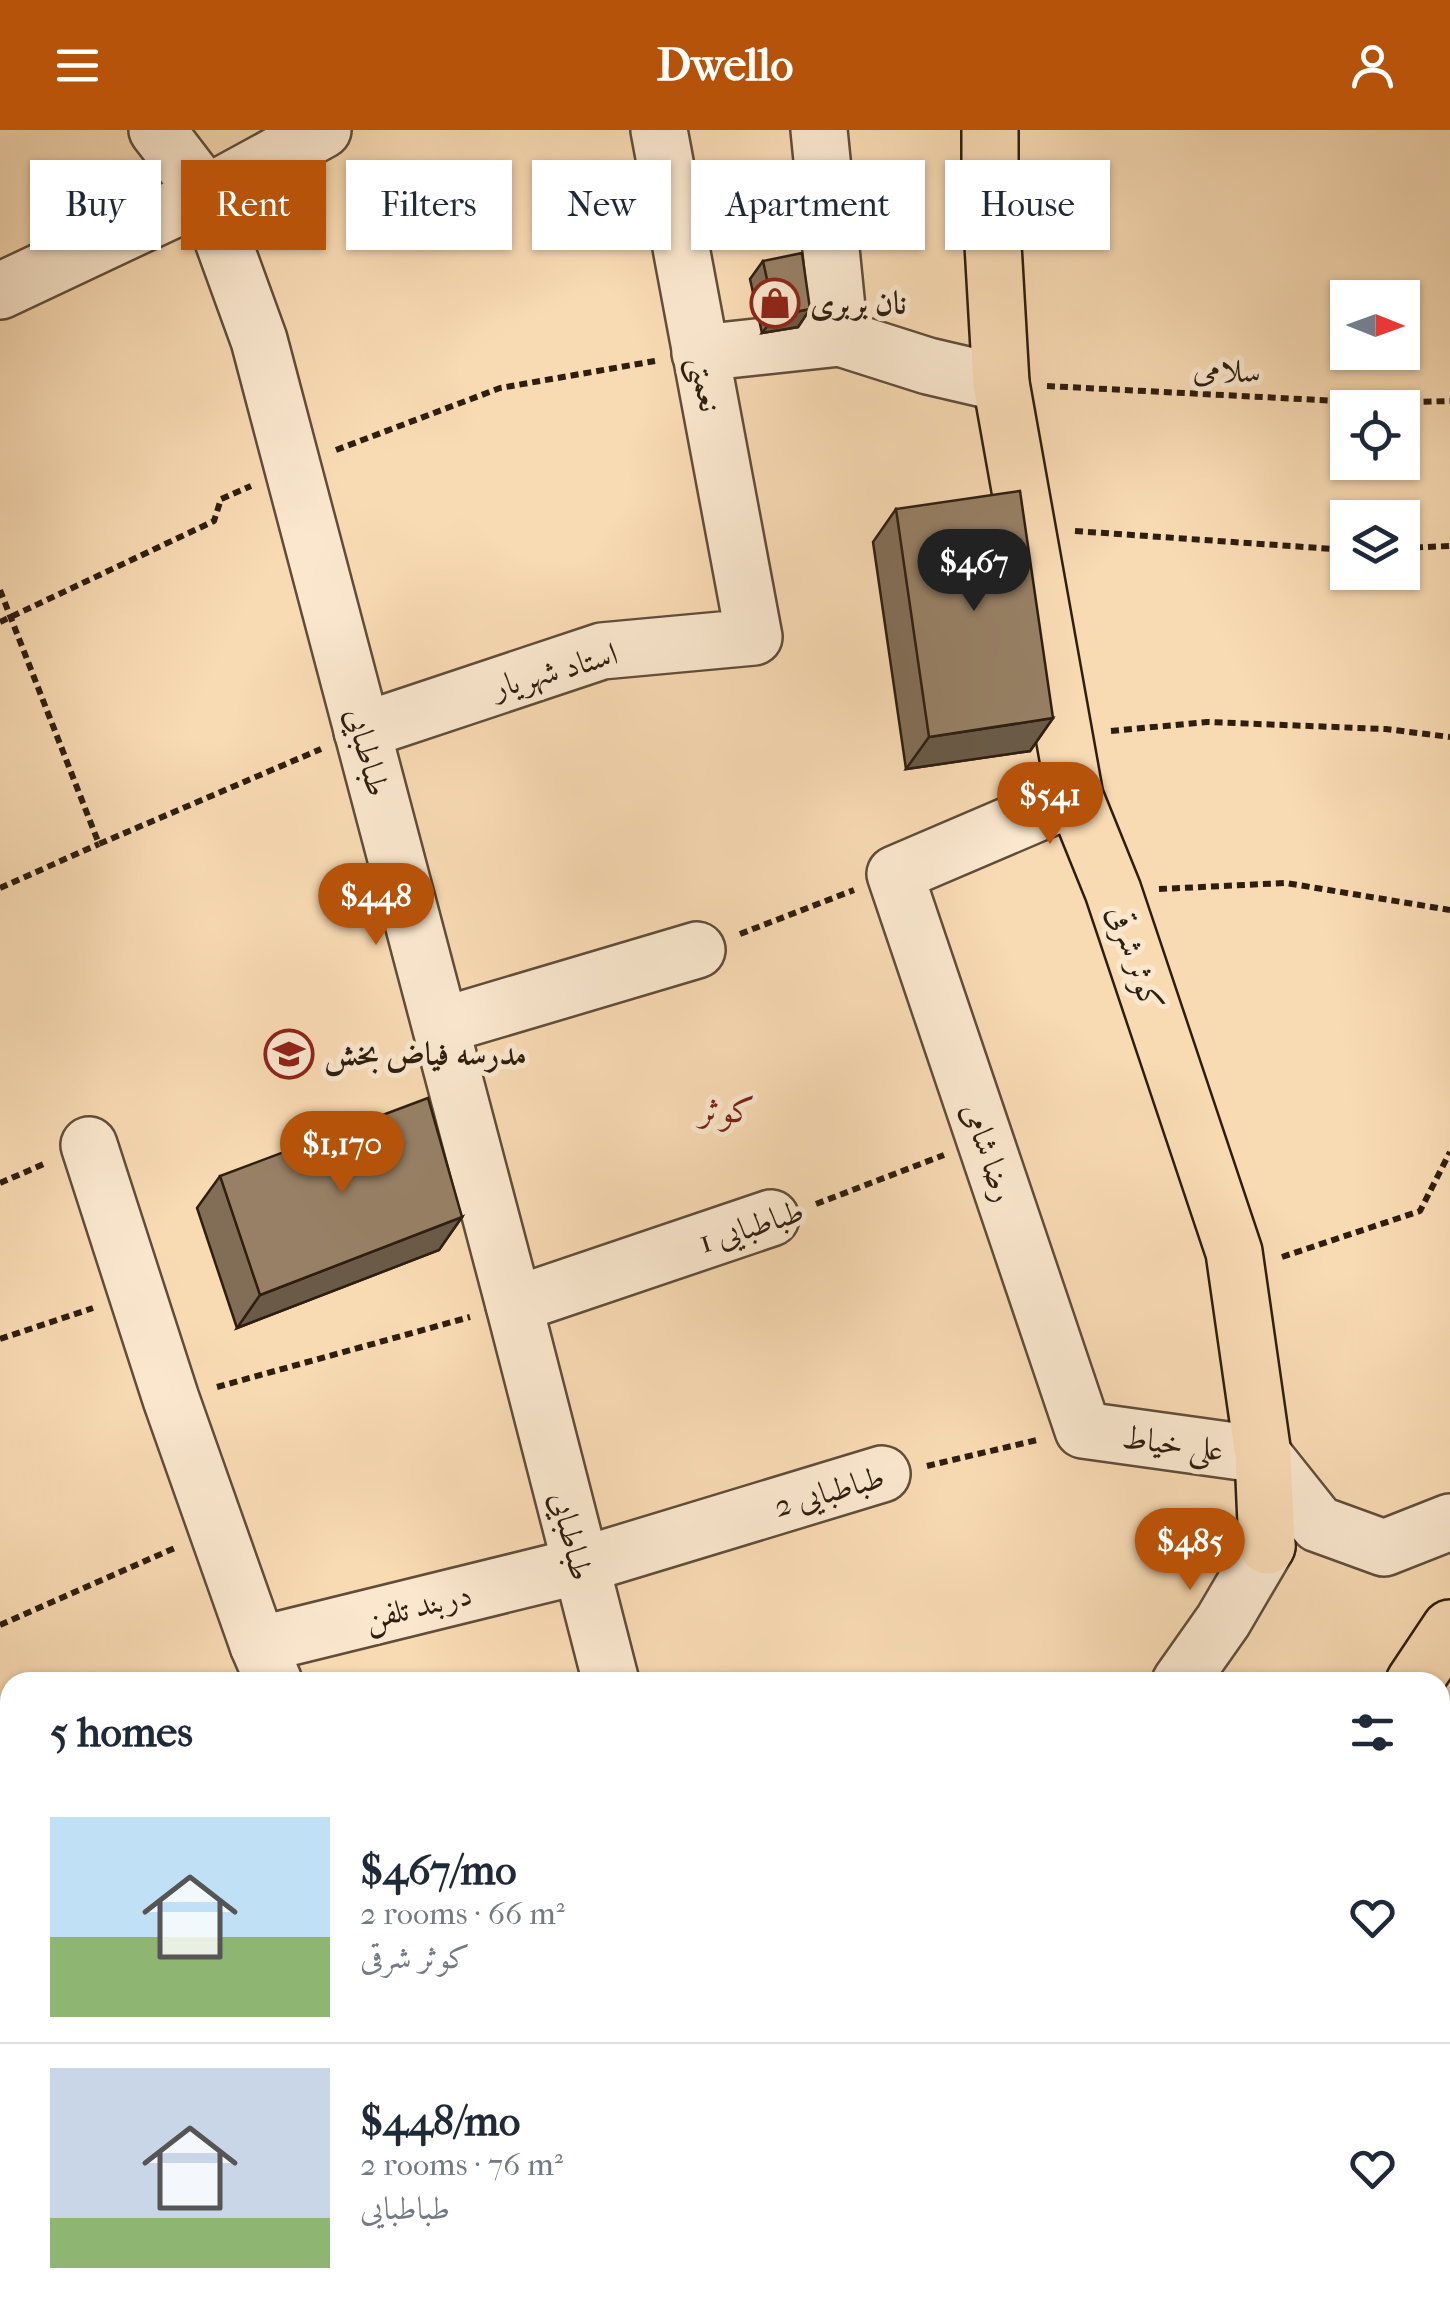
<!DOCTYPE html>
<meta charset="utf-8">
<style>
:root{--surface:#fff;--page:#f6f6f7;--text:#1f2937;--muted:#747a83;--line:#e0e1e3;--accent:#b45309}
body{margin:0;font-family:"IM FELL French Canon",Amiri,serif;background:var(--page);color:var(--text);height:100vh;display:flex;flex-direction:column;font-size:38px;white-space:nowrap}
*{box-sizing:border-box;margin:0}
p{font-size:32px;color:var(--muted)}
.icon{flex:none;width:55px;height:55px;fill:none;stroke:currentColor;stroke-width:2;stroke-linecap:round;stroke-linejoin:round}
.map{position:relative;flex:1;overflow:hidden}
.sheet{position:absolute;left:0px;top:1542px;width:1450px;height:642px;display:flex;flex-direction:column;background:var(--surface);border-radius:30px 30px 0 0;box-shadow:0 2px 8px #0004}
.sheet>*{flex:none}
.hud{position:absolute;left:30px;top:30px;width:1390px;height:90px;display:flex;gap:20px}
.needle{width:65px;rotate:91deg}
.controls{position:absolute;left:1330px;top:150px;display:grid;gap:20px}
.controls a{display:grid;place-items:center;width:90px;height:90px;border-radius:0px;background:var(--surface);box-shadow:0 2px 8px #0004;font-size:50px}
.price{position:absolute;translate:-50% -85px;padding:0 22px;border-radius:35px;background:var(--accent);color:#fff;font-size:32px;line-height:65px;filter:drop-shadow(0 2px 5px #0008)}
.price::after{content:'';position:absolute;left:50%;top:60px;width:30px;height:22px;margin-left:-15px;background:inherit;clip-path:polygon(0 0,100% 0,50% 100%)}
.price.on{background:#222;color:#fff}
ul{padding:0;list-style:none}
li{display:flex;align-items:center;gap:30px;height:250px;padding:0 50px}
li+li{border-top:2px solid var(--line)}
li span{display:grid;place-items:center;flex:none;width:280px;height:200px;border-radius:0px;color:#555}
li>.icon{margin-inline-start:auto}
span .icon{width:120px;height:120px;fill:#fffc;stroke-width:1}
li b{font-size:42px}
h2{display:flex;justify-content:space-between;align-items:center;height:120px;padding:0 50px;font-size:42px}
.pill{padding:0 35px;border-radius:0px;background:var(--surface);box-shadow:0 2px 8px #0004;font-size:35px;line-height:90px}
.pill.on{background:var(--accent);color:#fff}
header{display:flex;justify-content:space-between;align-items:center;height:130px;padding:0 50px;background:var(--accent);color:#fff;font-size:45px;font-weight:700}
.map>svg:first-child{display:block}
.lines{fill:none;stroke-linecap:round;stroke-linejoin:round}
.minor-casing{stroke:#604d39;stroke-width:60}
.major-casing{stroke:#2e1e10;stroke-width:60}
.path{stroke:#2e1e10;stroke-width:6;stroke-dasharray:8 5;stroke-linecap:butt}
.minor{stroke:#fae7ce;stroke-width:55}
.major{stroke:#f8dab3;stroke-width:55}
.wall{fill:#826e57;stroke:#2e1e10;stroke-width:2.5}
.shaded-wall{fill:#6a5a47;stroke:#2e1e10;stroke-width:2.5}
.building{fill:#978065;stroke:#2e1e10;stroke-width:2.5}
.labels{text-anchor:middle;stroke-width:10;stroke-linejoin:round;paint-order:stroke}
.poi-label{font-size:32px;font-weight:bold;fill:#2e1e10;stroke:#fae7ce;text-anchor:start}
.street-label{font-size:32px;fill:#2e1e10;stroke:#fae7ce}
.neighbourhood-label{font-size:35px;fill:#7a1f14;stroke:#fae7ce}
</style>
<header><svg class="icon" aria-label="menu" viewBox="0 0 24 24"><path d="M4 6h16M4 12h16M4 18h16"/></svg>Dwello<svg class="icon" aria-label="person" viewBox="0 0 24 24"><circle cx="12" cy="8" r="4"/><path d="M4 21q1-7 8-7t8 7"/></svg></header>
<div class="map">
<svg width="1450" height="2183" viewBox="0 0 1450 2183">
<rect width="100%" height="100%" fill="#f8dab3"/>
<filter id="stains"><feTurbulence type="fractalNoise" baseFrequency=".002" numOctaves="4"/><feColorMatrix values="0 0 0 0 .2 0 0 0 0 .09 0 0 0 0 .02 0 0 0 .5 -.17"/></filter>
<radialGradient id="worn" r=".72"><stop offset=".6" stop-color="#630" stop-opacity="0"/><stop offset="1" stop-color="#630" stop-opacity=".3"/></radialGradient>
<g class="lines">
<g class="minor-casing">
<g id="minor">
<path d="M157 0 206 64 259 210 514 1175 611 1552"/>
<path d="M819 0 840 208 928 236 1001 253"/>
<path d="M0 161 206 64 323 0"/>
<path d="M700 223 840 208"/>
<path d="M362 601 602 521 754 507 659 0"/>
<path d="M1075 667 895 744 1083 1300 1263 1325 1318 1394 1384 1418 1450 1392"/>
<path d="M441 896 697 820"/>
<path d="M89 1015 171 1269 258 1515 274 1552"/>
<path d="M514 1175 771 1088"/>
<path d="M258 1515 579 1436 882 1344"/>
<path d="M1180 1552 1223 1491 1267 1416"/>
<path d="M1440 2101H1450"/>
<path d="M1302 2175 1303 2183"/>
<path d="M91 2183 104 2175"/>
<path d="M734 2183 735 2175"/>
</g>
</g>
<g class="major-casing">
<g id="major">
<path d="M990 0V63L1001 253 1075 667 1113 761 1234 1122 1263 1325 1267 1416"/>
<path d="M1414 1552 1450 1498"/>
<path d="M1440 1661 1450 1646"/>
<path d="M0 1895 10 1915"/>
<path d="M139 2175 143 2183"/>
<path d="M956 2183 962 2175"/>
<path d="M1058 2183 1064 2175"/>
</g>
</g>
<g class="path">
<path d="M1047 256 1378 273 1450 271"/>
<path d="M336 320 500 258 655 231"/>
<path d="M1075 401 1348 420"/>
<path d="M1402 418 1450 416"/>
<path d="M0 460 99 714 321 619"/>
<path d="M0 492 214 391 221 369 251 356"/>
<path d="M1111 601 1207 592 1386 599 1450 607"/>
<path d="M0 758 99 714"/>
<path d="M1159 759 1286 753 1450 780"/>
<path d="M740 804 854 760"/>
<path d="M0 1053 46 1033"/>
<path d="M816 1074 944 1025"/>
<path d="M1282 1127 1420 1081 1450 1022"/>
<path d="M0 1209 93 1178"/>
<path d="M217 1257 470 1187"/>
<path d="M927 1336 1037 1310"/>
<path d="M0 1495 177 1417"/>
<path d="M0 1775 10 1770"/>
<path d="M381 2183 395 2175"/>
</g>
<use href="#minor" class="minor"/>
<use href="#major" class="major"/>
</g>
<g class="wall">
<path d="M763 131 810 179 798 197 762 203 750 149Z"/>
<path d="M896 379 1053 588 1030 621 906 639 873 412Z"/>
<path d="M220 1046 462 1087 439 1120 237 1198 197 1078Z"/>
</g>
<g class="shaded-wall">
<path d="M810 179 798 197 762 203 775 186Z"/>
<path d="M1053 588 1030 621 906 639 929 607Z"/>
<path d="M462 1087 439 1120 237 1198 260 1165Z"/>
</g>
<g class="building">
<path d="M802 123 810 179 775 186 763 131Z"/>
<path d="M1020 361 1053 588 929 607 896 379Z"/>
<path d="M428 968 462 1087 260 1165 220 1046Z"/>
</g>
<defs>
<g id="shop-ring" transform="scale(2.5)"><circle r="9.5" fill="#fae7ce" stroke="#8f2418" stroke-width="1.5"/><path d="M-5-2.5h2.3a2.7 3.5 0 0 1 5.4 0H5L5.5 6h-11ZM-1.5-2.5h3a1.5 2.3 0 0 0-3 0Z" fill="#8f2418"/></g>
<g id="school-ring" transform="scale(2.5)"><circle r="9.5" fill="#fae7ce" stroke="#8f2418" stroke-width="1.5"/><path d="M0-5L7-2L0 1L-7-2ZM-4 1L0 2.5L4 1V4Q0 6-4 4Z" fill="#8f2418"/></g>
</defs>
<g fill-rule="evenodd">
<use href="#shop-ring" x="775" y="173"/>
<use href="#school-ring" x="289" y="924"/>
</g>
<g class="labels">
<g class="poi-label">
<text x="810" y="184">نان بربری</text>
<text x="324" y="935">مدرسه فیاض بخش</text>
</g>
<g class="street-label">
<text transform="translate(1227 240) rotate(3)" y="11">سلامی</text>
<text transform="translate(706 254) rotate(79)" y="11">نعمتی</text>
<text transform="translate(555 540) rotate(-16)" y="11">استاد شهریار</text>
<text transform="translate(368 622) rotate(75)" y="11">طباطبایی</text>
<text transform="translate(1136 828) rotate(71)" y="11">کوثر شرقی</text>
<text transform="translate(989 1022) rotate(71)" y="11">رضا شامی</text>
<text transform="translate(751 1096) rotate(-18)" y="11">طباطبایی 1</text>
<text transform="translate(1173 1313) rotate(8)" y="11">علی خیاط</text>
<text transform="translate(829 1361) rotate(-16)" y="11">طباطبایی 2</text>
<text transform="translate(572 1406) rotate(76)" y="11">طباطبایی</text>
<text transform="translate(418 1476) rotate(-14)" y="11">دربند تلفن</text>
</g>
<g class="neighbourhood-label">
<text x="727" y="992">کوثر</text>
</g>
</g>
<rect width="100%" height="100%" filter="url(#stains)"/>
<rect width="100%" height="100%" fill="url(#worn)"/>
</svg>
<div class="controls">
<a><svg class="needle" viewBox="-14 -14 28 28"><path d="M0-13l5 13h-10z" fill="#e53935"/><path d="M0 13l5-13h-10z" fill="#747a83"/></svg></a>
<a><svg class="icon" aria-label="locate" viewBox="0 0 24 24"><circle cx="12" cy="12" r="6"/><path d="M12 2v4M12 18v4M2 12h4M18 12h4"/></svg></a>
<a><svg class="icon" aria-label="layers" viewBox="0 0 24 24"><path d="M12 4l9 5-9 5-9-5zM3 14l9 5 9-5"/></svg></a>
</div>
<b class="price on" style="left:974px;top:484px">$467</b>
<b class="price" style="left:1050px;top:717px">$541</b>
<b class="price" style="left:376px;top:818px">$448</b>
<b class="price" style="left:342px;top:1066px">$1,170</b>
<b class="price" style="left:1190px;top:1463px">$485</b>
<div class="hud">
<a class="pill">Buy</a>
<a class="pill on">Rent</a>
<a class="pill">Filters</a>
<a class="pill">New</a>
<a class="pill">Apartment</a>
<a class="pill">House</a>
</div>
<section class="sheet">
<h2>5 homes<svg class="icon" aria-label="filters" viewBox="0 0 24 24"><path d="M4 7h16M4 17h16"/><circle cx="9" cy="7" r="2"/><circle cx="15" cy="17" r="2"/></svg></h2>
<ul>
<li><span style="background:linear-gradient(#bfe0f5 60%,#8fb573 0)"><svg class="icon" aria-label="home" viewBox="0 0 24 24"><path d="M3 11l9-7 9 7M6 9v11h12V9"/></svg></span><div><b>$467/mo</b><p>2 rooms · 66 m²</p><p>کوثر شرقی</p></div><svg class="icon" aria-label="heart" viewBox="0 0 24 24"><path d="M12 20l-8-8c-3-5 5-10 8-4 3-6 11-1 8 4z"/></svg></li>
<li><span style="background:linear-gradient(#c9d6e8 75%,#8fb573 0)"><svg class="icon" aria-label="home" viewBox="0 0 24 24"><path d="M3 11l9-7 9 7M6 9v11h12V9"/></svg></span><div><b>$448/mo</b><p>2 rooms · 76 m²</p><p>طباطبایی</p></div><svg class="icon" aria-label="heart" viewBox="0 0 24 24"><path d="M12 20l-8-8c-3-5 5-10 8-4 3-6 11-1 8 4z"/></svg></li>
</ul>
</section>
</div>
